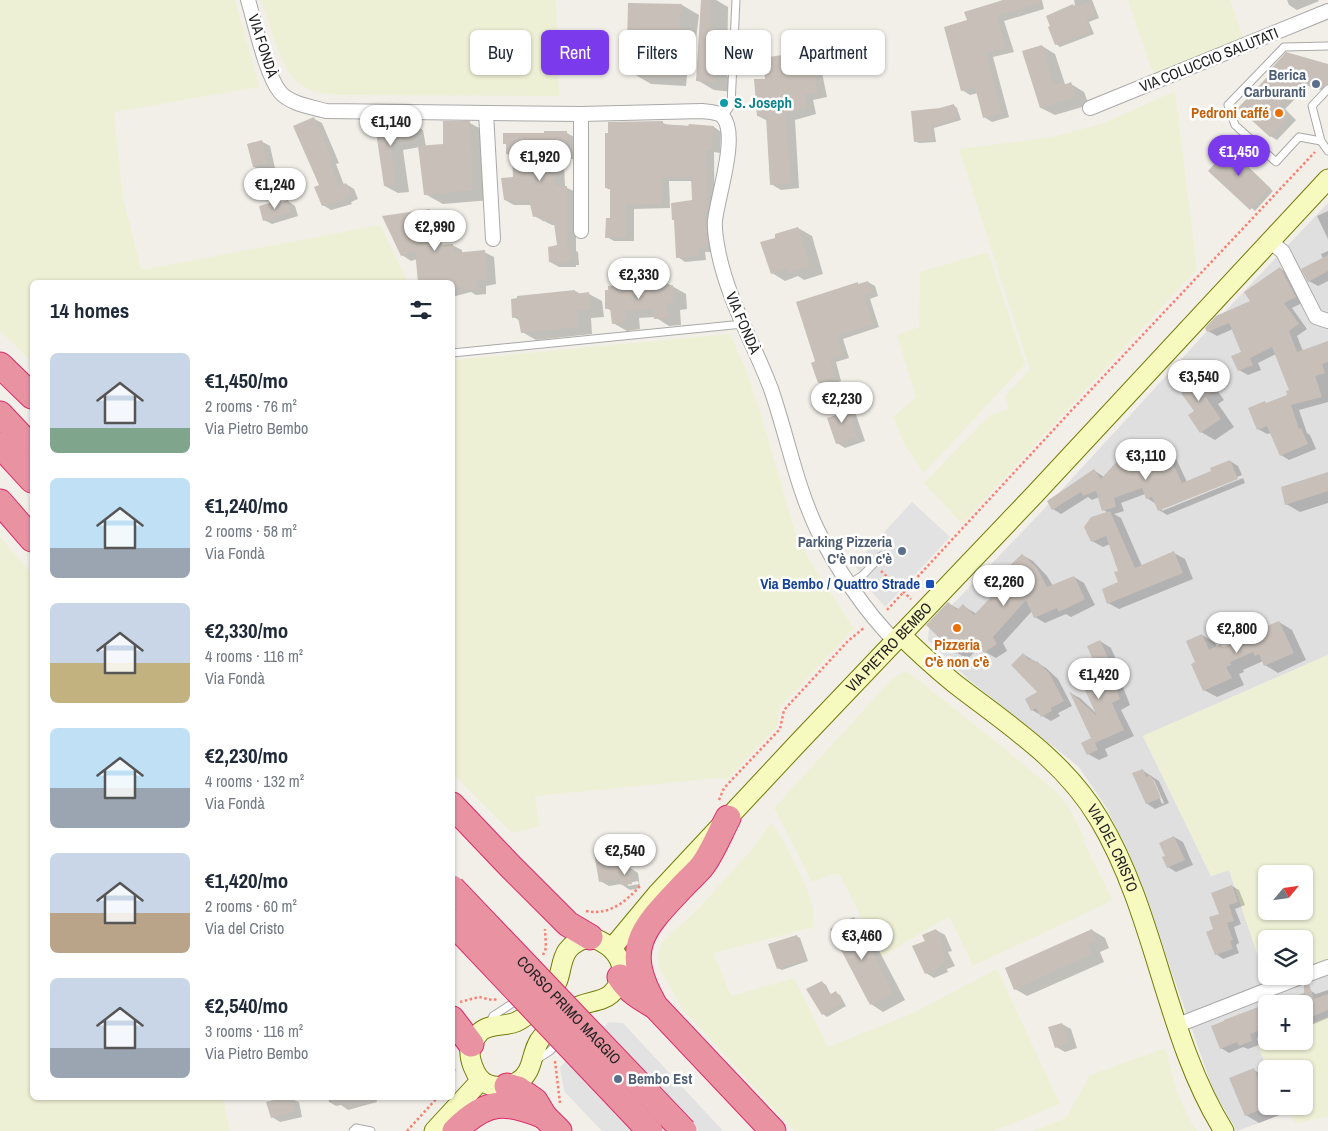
<!DOCTYPE html>
<meta charset="utf-8">
<style>
:root{--surface:#fff;--page:#f2f2f3;--text:#1f2937;--muted:#747a83;--accent:#7c3aed}
body{margin:0;font-family:"Archivo Narrow",sans-serif;background:var(--page);color:var(--text);height:100vh;display:flex;flex-direction:column;font-size:19px;white-space:nowrap}
*{box-sizing:border-box;margin:0}
p{font-size:16px;color:var(--muted)}
.icon{flex:none;width:28px;height:28px;fill:none;stroke:currentColor;stroke-width:2;stroke-linecap:round;stroke-linejoin:round}
.map{position:relative;flex:1;overflow:hidden}
.side{position:absolute;left:30px;top:280px;width:425px;height:820px;display:flex;flex-direction:column;background:var(--surface);border-radius:8px;box-shadow:0 1px 4px #0004}
.side>*{flex:none}
.top-card{position:absolute;left:470px;top:30px;width:475px;height:45px;display:flex;gap:10px}
.needle{width:32px;rotate:61deg}
.tools{position:absolute;left:1258px;top:865px;display:grid;gap:10px}
.tools a{display:grid;place-items:center;width:55px;height:55px;border-radius:8px;background:var(--surface);box-shadow:0 1px 4px #0004;font-size:25px}
.price{position:absolute;translate:-50% -42px;padding:0 11px;border-radius:18px;background:#fff;color:#222;font-size:16px;line-height:32px;filter:drop-shadow(0 1px 2px #0008)}
.price::after{content:'';position:absolute;left:50%;top:30px;width:15px;height:11px;margin-left:-8px;background:inherit;clip-path:polygon(0 0,100% 0,50% 100%)}
.price.current{background:var(--accent);color:#fff}
ul{padding:0;list-style:none}
li{display:flex;align-items:center;gap:15px;height:125px;padding:0 20px}
li span{display:grid;place-items:center;flex:none;width:140px;height:100px;border-radius:8px;color:#555}
li>.icon{margin-inline-start:auto}
span .icon{width:60px;height:60px;fill:#fffc;stroke-width:1}
li b{font-size:21px}
h2{display:flex;justify-content:space-between;align-items:center;height:60px;padding:0 20px;font-size:21px}
.tag{padding:0 18px;border-radius:8px;background:var(--surface);box-shadow:0 1px 4px #0004;font-size:18px;line-height:45px}
.tag.current{background:var(--accent);color:#fff}
.map>svg:first-child{display:block}
.residential{fill:#e0dfdf}
.farmland{fill:#eef0d5;fill-rule:evenodd}
.parking{fill:#e2e2e2}
.shadow{fill:#0003;fill-rule:evenodd}
.building{fill:#c7bfb8}
.lines{fill:none;stroke-linecap:round;stroke-linejoin:round}
.lane-casing{stroke:#a9a9a9;stroke-width:9}
.street-casing{stroke:#a9a9a9;stroke-width:16}
.secondary-casing{stroke:#707d05;stroke-width:21}
.highway-casing{stroke:#dc2a67;stroke-width:27}
.path{stroke:#fa8072;stroke-width:2.5;stroke-dasharray:2.5 2.5;stroke-linecap:butt}
.lane{stroke:#fff;stroke-width:7}
.street{stroke:#fff;stroke-width:14}
.secondary{stroke:#f7fabf;stroke-width:19}
.highway{stroke:#e892a2;stroke-width:25}
.highway-bridge-casing{stroke:#dc2a67;stroke-width:27;stroke-linecap:butt}
.highway-bridge{stroke:#e892a2;stroke-width:25}
.service-dot{fill:#5c6f8a;stroke:#fff;stroke-width:2}
.culture-dot{fill:#0f9aa8;stroke:#fff;stroke-width:2}
.food-dot{fill:#e8710a;stroke:#fff;stroke-width:2}
.transit-dot{fill:#1a4fb4;stroke:#fff;stroke-width:2}
.labels{text-anchor:middle;stroke-width:5;stroke-linejoin:round;paint-order:stroke}
.street-label{font-size:15px;fill:#222;stroke:#fff}
.service-label{font-size:15px;font-weight:bold;fill:#4e5e75;stroke:#fff;text-anchor:end}
.culture-label{font-size:15px;font-weight:bold;fill:#0d838f;stroke:#fff;text-anchor:start}
.food-label{font-size:15px;font-weight:bold;fill:#c56008;stroke:#fff;text-anchor:end}
.transit-label{font-size:15px;font-weight:bold;fill:#164399;stroke:#fff;text-anchor:end}
</style>
<div class="map">
<svg width="1328" height="1131" viewBox="0 0 1328 1131">
<rect width="100%" height="100%" fill="#f2efe9"/>
<path class="residential" d="M1328 203V655L1143 736 1211 876 1229 870 1267 983 1328 960V1017L1304 1026V1004H1266V1041L1257 1044 1268 1069H1266V1106H1285L1288 1112 1237 1131 1213 1090 1143 889 1126 847 1105 805 1078 766 969 680 928 640 929 629 1044 509 1232 304Z"/>
<g class="farmland">
<path d="M0 0H235L259 87 114 112 123 198 141 270 380 225 408 282H32V362L0 331Z"/>
<path d="M261 0H556L559 96 335 95 312 91 298 83 291 75 282 61Z"/>
<path d="M1128 0H1230L1244 40 1156 75 1151 68Z"/>
<path d="M1175 91 1197 269 962 524 924 483 990 415 1009 409 1005 396 1030 369 959 149 1052 137 1104 123Z"/>
<path d="M988 252 1025 364 924 473 905 446 893 417 916 397 897 335 919 327 920 272Z"/>
<path d="M730 334 745 368 760 411 795 532 813 566 854 629 779 708 777 726 727 780 720 778 535 796 540 826 512 833 453 774V360Z"/>
<path d="M0 537 32 574V1098H223L230 1131H0Z"/>
<path d="M1328 655V960L1304 969V939H1266V976H1285L1267 983 1229 870 1211 876 1143 736ZM1266 874H1304V911H1266Z"/>
<path d="M907 671 999 744 1055 791 1068 806 1085 839 1083 841 1112 899 1107 903 973 966 949 916 882 957 839 874H833L812 882 774 808 893 678Z"/>
<path d="M771 823 783 840 807 888 813 909V927L714 953 731 996 794 978 828 1047 911 1014 997 969 1060 1104 994 1131H794L683 1010 660 970 658 957 662 942 698 909 753 848Z"/>
<path d="M1328 1017V1116L1296 1124 1285 1106H1304V1069H1268L1257 1044 1266 1041H1304V1026Z"/>
<path d="M1165 1048 1177 1092 1189 1119 1197 1131H1032L1066 1118 1090 1075Z"/>
</g>
<g class="parking">
<path d="M912 502 950 537 885 607 866 585 868 582 854 565Z"/>
<path d="M609 1022 623 1023 723 1131H602L564 1091 560 1067Z"/>
</g>
<g class="shadow">
<path d="M702 0H716L728 7 727 76 734 80 733 92 714 90 697 80Z"/>
<path d="M1011 0H1042L1044 9 1004 21 1014 52 993 57 1009 117 992 122 984 117 978 93 970 95 962 90 968 21Z"/>
<path d="M1074 0H1092L1099 18 1089 22 1094 34 1060 47 1056 44 1052 27 1047 16 1075 5Z"/>
<path d="M1287 0H1318L1319 1 1297 10 1289 5Z"/>
<path d="M629 4 682 5 699 15 694 55H689L686 86 651 84 634 74 635 48 628 44Z"/>
<path d="M1042 46 1055 54 1065 84H1071L1084 92 1089 105 1055 115 1041 108Z"/>
<path d="M809 52 819 58 827 97 813 100 816 114 795 120 799 188 781 190 771 184 768 121 758 116 766 80Z"/>
<path d="M1328 65V92L1308 86 1285 109 1296 120 1277 140 1270 136 1240 108Z"/>
<path d="M953 105 957 108 961 120 934 128 936 142 919 143 915 141 940 110Z"/>
<path d="M314 119 322 123 339 163 336 164 344 185 346 184 354 189 358 199 351 202 352 204 331 210 323 205Z"/>
<path d="M409 122 423 130 426 147 445 145 470 123 488 133 491 200 443 204 425 194 420 147 403 150 409 192 398 193 385 186 389 131Z"/>
<path d="M609 123H663L668 125 714 127 721 132 720 153 714 152 715 248 711 249V252H705L706 260 685 262 678 257 693 201 692 181H669L670 208 634 209V241H614L607 237 611 220V190L606 188Z"/>
<path d="M545 132 567 133 576 138V159H564L565 187 576 192V251L578 252 579 265H576V267H559L550 262 558 247 556 225H552L534 216 532 205H514L505 200 514 178V157L507 154V145L504 143 545 135Z"/>
<path d="M261 141 270 146 275 168 263 172 254 167Z"/>
<path d="M1236 142 1249 153 1242 161 1273 191 1255 211 1210 171Z"/>
<path d="M280 201 283 203 288 201 295 206 298 216 272 224 264 220Z"/>
<path d="M430 210 439 216 442 246 452 245 462 250V254L484 252 494 257 496 284 486 286V294L476 295 471 292 452 297V282H420L417 259 411 261 402 255Z"/>
<path d="M1328 211V239L1317 216Z"/>
<path d="M798 228 812 236 823 274 804 280 798 276 785 281 772 273 777 239Z"/>
<path d="M1328 251V281L1318 286 1309 281 1323 259 1321 254Z"/>
<path d="M1281 269 1289 274 1304 302 1292 308 1307 329 1297 336 1303 351 1328 342V402L1299 410 1307 433 1310 435 1316 449 1289 460 1281 455 1271 433 1267 434 1258 429 1265 402 1267 404 1288 396 1291 391 1276 354 1258 363 1261 370 1248 375 1239 370 1243 352 1233 329 1217 336 1208 331 1252 301Z"/>
<path d="M665 282 686 294 687 309 680 310 681 325 669 326 655 317 639 318 640 329 627 331 613 323 612 311 606 308Z"/>
<path d="M868 282 875 286 878 296 870 299 879 327 843 339 849 358 836 362 841 381 825 386 819 382 817 362 858 284 861 285Z"/>
<path d="M575 291 581 294H589L602 301 604 317 591 318 592 334 536 340 522 332 520 321 514 317Z"/>
<path d="M1195 369 1208 377 1224 400 1218 404 1234 427 1215 440 1201 432 1192 388Z"/>
<path d="M845 402 853 406 865 441 845 448 837 443V416Z"/>
<path d="M1164 445 1172 450 1187 482 1213 471 1230 461 1238 466 1242 475 1162 508V511L1243 478 1245 483 1167 515 1159 510 1156 504 1147 498 1145 494 1121 503 1124 511 1114 514 1121 518 1142 566 1174 553 1185 559 1193 579 1119 609 1108 603 1119 583V571L1110 544 1103 547 1092 541 1108 513 1104 510 1099 497 1092 500 1088 497 1061 514 1053 509 1095 471 1104 477 1132 447 1146 457 1154 454Z"/>
<path d="M1328 474V503L1300 512 1286 504Z"/>
<path d="M1022 555 1033 561 1047 576 1053 586 1074 577 1084 583 1095 605 1071 617 1066 614 1045 623 1035 617 1032 611 1003 643 1007 651 996 658 985 652 981 645 968 659 957 653 928 625 948 603 960 610 963 606 977 614 1011 577Z"/>
<path d="M1279 622 1292 630 1306 660 1278 673 1265 665 1263 661 1243 670 1244 672 1239 674 1244 685 1217 697 1204 690 1196 663 1202 635 1215 643 1217 647 1221 646 1225 648Z"/>
<path d="M1100 641 1111 648 1125 680 1121 682 1130 705 1121 710 1134 736 1105 749 1108 756 1099 760 1088 754 1093 739 1072 694 1080 698 1098 715 1097 667Z"/>
<path d="M1023 654 1046 668 1058 679 1072 706 1058 713 1060 716 1051 721 1032 710 1039 693Z"/>
<path d="M1142 770 1159 781 1169 803 1155 809 1146 803ZM1152 780H1154L1164 803 1162 804Z"/>
<path d="M1174 837 1183 842 1193 865 1176 872 1168 867 1166 857Z"/>
<path d="M614 850 623 855 625 868 629 867 638 873 640 888 630 890 621 884 609 886 600 881ZM638 881 639 884 628 886V883Z"/>
<path d="M1232 886 1239 890 1245 905 1235 909 1241 924 1234 927 1239 943 1236 945 1239 953 1223 959 1216 954 1215 929Z"/>
<path d="M854 919 866 926 905 1000 883 1012 871 1004Z"/>
<path d="M936 930 945 935 952 951 948 952 955 966 947 969 948 972 934 978 926 973 927 941Z"/>
<path d="M1092 930 1105 938 1109 948 1100 952 1104 962 1027 996 1015 989Z"/>
<path d="M796 936 800 938 808 961 782 970 778 968Z"/>
<path d="M822 982 826 985 831 995 836 993 840 995 846 1006 827 1017 823 1014Z"/>
<path d="M1328 990V1018L1304 1028V1004H1277L1311 991 1316 994Z"/>
<path d="M1266 1008V1035L1257 1038 1259 1045 1248 1049 1243 1047 1229 1053 1221 1048 1213 1027Z"/>
<path d="M1062 1024 1071 1029 1077 1048 1065 1052 1056 1047Z"/>
<path d="M1254 1070 1266 1077V1106H1279L1282 1114 1259 1123 1246 1115Z"/>
<path d="M288 1098 299 1102 302 1117 280 1122 272 1117 268 1103Z"/>
<path d="M328 1098H376L377 1102 348 1110 341 1105 336 1106 329 1102Z"/>
</g>
<g class="building">
<path d="M701 0H711L710 68 717 69 716 83 696 81Z"/>
<path d="M1003 0H1040L1041 3 996 16 1006 48 986 53 1002 113 983 118 975 87 961 91 944 27 967 20 964 12Z"/>
<path d="M1090 2 1095 16 1086 20 1090 32 1055 45 1048 27 1050 26 1046 16 1073 4 1074 8Z"/>
<path d="M628 3 682 4 677 46H672L669 77 633 75 634 45H627Z"/>
<path d="M1042 45 1054 85 1063 82 1064 85 1071 82 1076 97 1040 108 1022 51Z"/>
<path d="M809 51 818 92 804 95 807 108 786 114 790 183 770 185 766 116H757L754 79H765L763 58 782 55V57Z"/>
<path d="M1286 52 1328 64V84L1321 89 1300 83 1279 105 1290 115 1270 137 1238 108 1270 74 1267 73Z"/>
<path d="M954 104 958 118 931 126 932 140 914 142 911 111 940 108Z"/>
<path d="M314 117 332 159 329 160 338 186 346 183 351 194 344 197 345 200 322 206 314 187 319 185 293 126Z"/>
<path d="M386 120 410 121 412 139 390 143 396 185 384 186 376 132 387 130Z"/>
<path d="M443 121H470L473 190 424 195 418 146 443 144Z"/>
<path d="M663 121V124L688 126 689 124 714 126 712 149H706L708 208 707 212H704L708 245H703V248L698 249V256L676 258 674 220H672L671 203 692 200 691 177 662 178V204L626 205V237L605 238 606 218H610V188H605V133H608V122Z"/>
<path d="M544 131H567V155H555L556 186H567V246L569 245 571 260H567V263L549 262 548 247 557 245 554 223H551V220L542 221V215L533 217 529 200 516 201 515 199 504 200 501 178 513 177 512 154H506V144H503V133H544Z"/>
<path d="M262 140 267 164 253 167 247 144Z"/>
<path d="M1236 141 1246 150 1239 158 1270 188 1250 210 1208 171Z"/>
<path d="M280 200 281 202 288 200 291 212 263 221 259 206Z"/>
<path d="M430 209 433 245 453 244 454 253 485 250 487 279 476 281 477 289 465 290 464 287 452 289V282H418L415 251 401 256 382 216Z"/>
<path d="M798 227 810 266 789 273 788 268 771 274 760 242 775 238V234Z"/>
<path d="M1328 255V271L1308 282 1301 269Z"/>
<path d="M1280 267 1296 297 1284 303 1299 324 1289 331 1297 352 1328 341V362L1322 364 1325 373 1315 376 1322 397 1291 405 1299 429 1301 428 1308 444 1280 456 1267 426 1257 430 1248 408 1265 401 1266 403 1287 395 1286 391 1289 390 1272 347 1250 358 1253 365 1238 371 1231 356 1241 352 1229 323 1207 332 1205 328 1216 316 1250 301 1244 292Z"/>
<path d="M665 281 666 286 673 285 674 302 667 303 668 318 654 319 652 309 626 311 627 322 612 324 610 308 605 309V290H608V286Z"/>
<path d="M868 281 872 292 864 295 873 324 837 335 843 355 830 359 835 377 818 383 811 363 815 361 796 302 858 282V284Z"/>
<path d="M575 290V294L589 292 591 309 578 311V327L521 333 518 317 512 318 511 299 517 298V296Z"/>
<path d="M1194 368 1211 392 1205 396 1221 419 1200 433 1188 415 1194 411 1181 393 1190 387 1182 376Z"/>
<path d="M845 401 857 437 836 444 827 418 836 415 832 405Z"/>
<path d="M1164 444 1182 483 1211 471 1210 468 1230 460 1238 479 1158 511 1152 497 1146 499 1142 488 1114 498 1116 507 1102 511 1096 491 1083 496 1081 492 1052 510 1047 501 1094 469 1101 479 1132 445 1145 456 1153 453Z"/>
<path d="M1328 472V491L1285 505 1281 487Z"/>
<path d="M1110 511 1135 568 1174 551 1183 573 1107 604 1102 589 1118 582 1114 572 1118 571 1106 536 1091 542 1084 527 1091 517Z"/>
<path d="M1022 554 1037 568 1047 587 1074 576 1085 599 1059 612 1057 608 1034 618 1026 600 993 637 997 644 984 653 973 636 956 654 926 625 948 602 957 610 963 604 974 615 1010 577 1004 571Z"/>
<path d="M1279 621 1294 653 1264 666 1259 654 1255 656 1253 652 1230 662 1231 665 1226 667 1232 678 1203 691 1191 664 1195 662 1186 641 1202 634 1209 650 1221 644 1222 648 1247 637 1246 635Z"/>
<path d="M1100 640 1115 674 1111 676 1120 699 1112 703 1124 730 1095 743 1098 750 1087 755 1081 743 1091 738 1069 691 1097 716 1078 675 1096 667 1087 646Z"/>
<path d="M1023 653 1029 660 1031 658 1035 663 1037 661 1049 673 1064 701 1051 708 1052 711 1041 717 1036 708 1031 711 1025 699 1037 692 1011 665Z"/>
<path d="M1143 769 1146 777 1151 775 1161 798 1146 804 1132 773Z"/>
<path d="M1174 836 1185 860 1167 868 1162 857 1165 856 1159 843Z"/>
<path d="M614 848 619 879 599 882 594 852Z"/>
<path d="M630 866 632 884 621 885 618 868Z"/>
<path d="M1232 885 1238 902 1229 905 1234 921 1227 923 1233 940 1230 941 1233 949 1215 955 1206 932 1213 929 1209 917 1219 914 1211 893Z"/>
<path d="M854 917 893 993 870 1005 830 929Z"/>
<path d="M936 929 944 946 941 947 947 961 939 965 940 967 925 974 912 946 925 941 922 935Z"/>
<path d="M1092 929 1097 941 1088 945 1092 954 1014 990 1005 968Z"/>
<path d="M797 935 805 959 777 969 768 944Z"/>
<path d="M822 981 829 995 836 991 843 1003 822 1015 806 989Z"/>
<path d="M1309 984 1314 999 1328 994V1010L1304 1020V1004L1278 1003 1304 993V985Z"/>
<path d="M1266 1004V1028L1250 1034 1252 1041 1239 1046 1237 1042 1220 1049 1211 1026 1224 1021V1020Z"/>
<path d="M1062 1023 1069 1043 1055 1048 1048 1027Z"/>
<path d="M1254 1068 1266 1098V1106H1269L1245 1116 1229 1078Z"/>
<path d="M283 1098H291L294 1112 271 1118 266 1102Z"/>
</g>
<g class="lines">
<g class="lane-casing">
<g id="lane">
<path d="M1328 89 1312 106 1321 141 1328 151"/>
<path d="M723 117 731 105 736 0"/>
<path d="M1321 141 1299 137 1276 162 1235 125 1228 105 1284 47 1328 46"/>
<path d="M452 353 743 324"/>
<path d="M849 584 863 575 881 556"/>
<path d="M489 1024 493 1016 519 999"/>
<path d="M536 1060 550 1051 559 1042"/>
<path d="M353 1131 356 1128 371 1131"/>
</g>
</g>
<g class="street-casing">
<g id="street">
<path d="M248 0C255 23 266 75 280 92 290 104 312 107 326 111L581 114 702 111C708 112 719 112 723 117 739 135 717 198 715 221 714 231 717 245 719 255 729 302 754 344 771 389 787 435 796 485 817 529 834 565 867 614 895 641"/>
<path d="M1090 108 1328 11"/>
<path d="M486 113 493 239"/>
<path d="M581 114V231"/>
<path d="M1271 242 1283 252 1316 317 1328 321"/>
<path d="M1304 976 1328 967"/>
<path d="M1178 1025 1303 976"/>
</g>
</g>
<g class="secondary-casing">
<g id="secondary">
<path id="s1" d="M901 635C918 652 936 668 954 683 1008 725 1064 760 1099 819 1157 916 1165 1037 1224 1131"/>
<path d="M590 937C616 944 635 971 611 994 601 1003 584 1001 573 1009 562 1015 551 1028 542 1037 530 1050 535 1073 517 1082 508 1086 496 1088 487 1084 475 1079 467 1056 471 1044 472 1041 478 1035 480 1032 490 1023 505 1027 516 1022 529 1016 541 1003 551 992 568 973 552 947 590 937Z"/>
<path id="s2" d="M612 948 657 894 798 743 1036 493 1328 179"/>
<path d="M434 1131 481 1080"/>
</g>
</g>
<g class="highway-casing">
<g id="highway">
<path d="M0 365 32 396"/>
<path d="M0 414 32 448"/>
<path d="M0 445 32 480"/>
<path d="M0 502 32 539"/>
<path d="M452 805 509 865 568 924 590 937"/>
<path d="M728 818C720 833 713 851 703 865 697 873 688 880 682 887 641 930 622 949 655 1006L773 1131"/>
<path d="M620 977C629 991 639 997 653 1005"/>
<path d="M452 1019 471 1044"/>
<path d="M507 1086 518 1089 535 1101 544 1116 559 1131"/>
<path d="M455 1131C487 1099 505 1100 544 1116"/>
</g>
</g>
<g class="path">
<path d="M881 571 911 599"/>
<path d="M887 610 1070 412 1315 152"/>
<path d="M719 800 724 788 780 729 784 710 848 641 865 627"/>
<path d="M586 911C610 916 626 901 641 885"/>
<path d="M543 955 546 948 545 929"/>
<path d="M460 1002 479 997 492 1000 498 999"/>
<path d="M555 1061 560 1103"/>
<path d="M452 1076 455 1068"/>
<path d="M407 1131 437 1098"/>
</g>
<use href="#lane" class="lane"/>
<use href="#street" class="street"/>
<use href="#secondary" class="secondary"/>
<use href="#highway" class="highway"/>
<g class="highway-bridge-casing">
<g id="highway-bridge">
<path id="s3" d="M452 888 684 1131"/>
<path d="M452 922 650 1131"/>
</g>
</g>
<use href="#highway-bridge" class="highway-bridge"/>
</g>
<g class="service-dot">
<circle cx="1316" cy="84" r="5"/>
<circle cx="902" cy="551" r="5"/>
<circle cx="618" cy="1079" r="5"/>
</g>
<circle class="culture-dot" cx="724" cy="103" r="5"/>
<g class="food-dot">
<circle cx="1279" cy="113" r="5"/>
<circle cx="957" cy="628" r="5"/>
</g>
<rect class="transit-dot" x="925" y="579" width="10" height="10" rx="2.5"/>
<g class="labels">
<g class="street-label">
<text transform="translate(263 46) rotate(72)" y="5">VIA FONDÀ</text>
<text transform="translate(1209 60) rotate(-22)" y="5">VIA COLUCCIO SALUTATI</text>
<text transform="translate(743 323) rotate(67)" y="5">VIA FONDÀ</text>
<text dy="5" stroke="none"><textPath href="#s2" startOffset="409">VIA PIETRO BEMBO</textPath></text>
<text dy="5" stroke="none"><textPath href="#s1" startOffset="304">VIA DEL CRISTO</textPath></text>
<text dy="5" stroke="none"><textPath href="#s3" startOffset="169">CORSO PRIMO MAGGIO</textPath></text>
</g>
<g class="service-label">
<text x="1306" y="80">Berica<tspan x="1306" dy="17">Carburanti</tspan></text>
<text x="892" y="547">Parking Pizzeria<tspan x="892" dy="17">C'è non c'è</tspan></text>
<text x="628" y="1084" text-anchor="start">Bembo Est</text>
</g>
<g class="culture-label">
<text x="734" y="108">S. Joseph</text>
</g>
<g class="food-label">
<text x="1269" y="118">Pedroni caffé</text>
<text x="957" y="650" text-anchor="middle">Pizzeria<tspan x="957" dy="17">C'è non c'è</tspan></text>
</g>
<g class="transit-label">
<text x="920" y="589">Via Bembo / Quattro Strade</text>
</g>
</g>
</svg>
<div class="tools">
<a><svg class="needle" viewBox="-14 -14 28 28"><path d="M0-13l5 13h-10z" fill="#e53935"/><path d="M0 13l5-13h-10z" fill="#747a83"/></svg></a>
<a><svg class="icon" aria-label="layers" viewBox="0 0 24 24"><path d="M12 4l9 5-9 5-9-5zM3 14l9 5 9-5"/></svg></a>
<a>+</a>
<a>−</a>
</div>
<b class="price" style="left:391px;top:147px">€1,140</b>
<b class="price current" style="left:1239px;top:177px">€1,450</b>
<b class="price" style="left:540px;top:182px">€1,920</b>
<b class="price" style="left:275px;top:210px">€1,240</b>
<b class="price" style="left:435px;top:252px">€2,990</b>
<b class="price" style="left:639px;top:300px">€2,330</b>
<b class="price" style="left:1199px;top:402px">€3,540</b>
<b class="price" style="left:842px;top:424px">€2,230</b>
<b class="price" style="left:1146px;top:481px">€3,110</b>
<b class="price" style="left:1004px;top:607px">€2,260</b>
<b class="price" style="left:1237px;top:654px">€2,800</b>
<b class="price" style="left:1099px;top:700px">€1,420</b>
<b class="price" style="left:625px;top:876px">€2,540</b>
<b class="price" style="left:862px;top:961px">€3,460</b>
<div class="top-card">
<a class="tag">Buy</a>
<a class="tag current">Rent</a>
<a class="tag">Filters</a>
<a class="tag">New</a>
<a class="tag">Apartment</a>
</div>
<section class="side">
<h2>14 homes<svg class="icon" aria-label="filters" viewBox="0 0 24 24"><path d="M4 7h16M4 17h16"/><circle cx="9" cy="7" r="2"/><circle cx="15" cy="17" r="2"/></svg></h2>
<ul>
<li><span style="background:linear-gradient(#c9d6e8 75%,#7fa58c 0)"><svg class="icon" aria-label="home" viewBox="0 0 24 24"><path d="M3 11l9-7 9 7M6 9v11h12V9"/></svg></span><div><b>€1,450/mo</b><p>2 rooms · 76 m²</p><p>Via Pietro Bembo</p></div></li>
<li><span style="background:linear-gradient(#bfe0f5 70%,#9aa5b1 0)"><svg class="icon" aria-label="home" viewBox="0 0 24 24"><path d="M3 11l9-7 9 7M6 9v11h12V9"/></svg></span><div><b>€1,240/mo</b><p>2 rooms · 58 m²</p><p>Via Fondà</p></div></li>
<li><span style="background:linear-gradient(#c9d6e8 60%,#c2b280 0)"><svg class="icon" aria-label="home" viewBox="0 0 24 24"><path d="M3 11l9-7 9 7M6 9v11h12V9"/></svg></span><div><b>€2,330/mo</b><p>4 rooms · 116 m²</p><p>Via Fondà</p></div></li>
<li><span style="background:linear-gradient(#bfe0f5 60%,#9aa5b1 0)"><svg class="icon" aria-label="home" viewBox="0 0 24 24"><path d="M3 11l9-7 9 7M6 9v11h12V9"/></svg></span><div><b>€2,230/mo</b><p>4 rooms · 132 m²</p><p>Via Fondà</p></div></li>
<li><span style="background:linear-gradient(#c9d6e8 60%,#b9a48a 0)"><svg class="icon" aria-label="home" viewBox="0 0 24 24"><path d="M3 11l9-7 9 7M6 9v11h12V9"/></svg></span><div><b>€1,420/mo</b><p>2 rooms · 60 m²</p><p>Via del Cristo</p></div></li>
<li><span style="background:linear-gradient(#c9d6e8 70%,#9aa5b1 0)"><svg class="icon" aria-label="home" viewBox="0 0 24 24"><path d="M3 11l9-7 9 7M6 9v11h12V9"/></svg></span><div><b>€2,540/mo</b><p>3 rooms · 116 m²</p><p>Via Pietro Bembo</p></div></li>
</ul>
</section>
</div>
